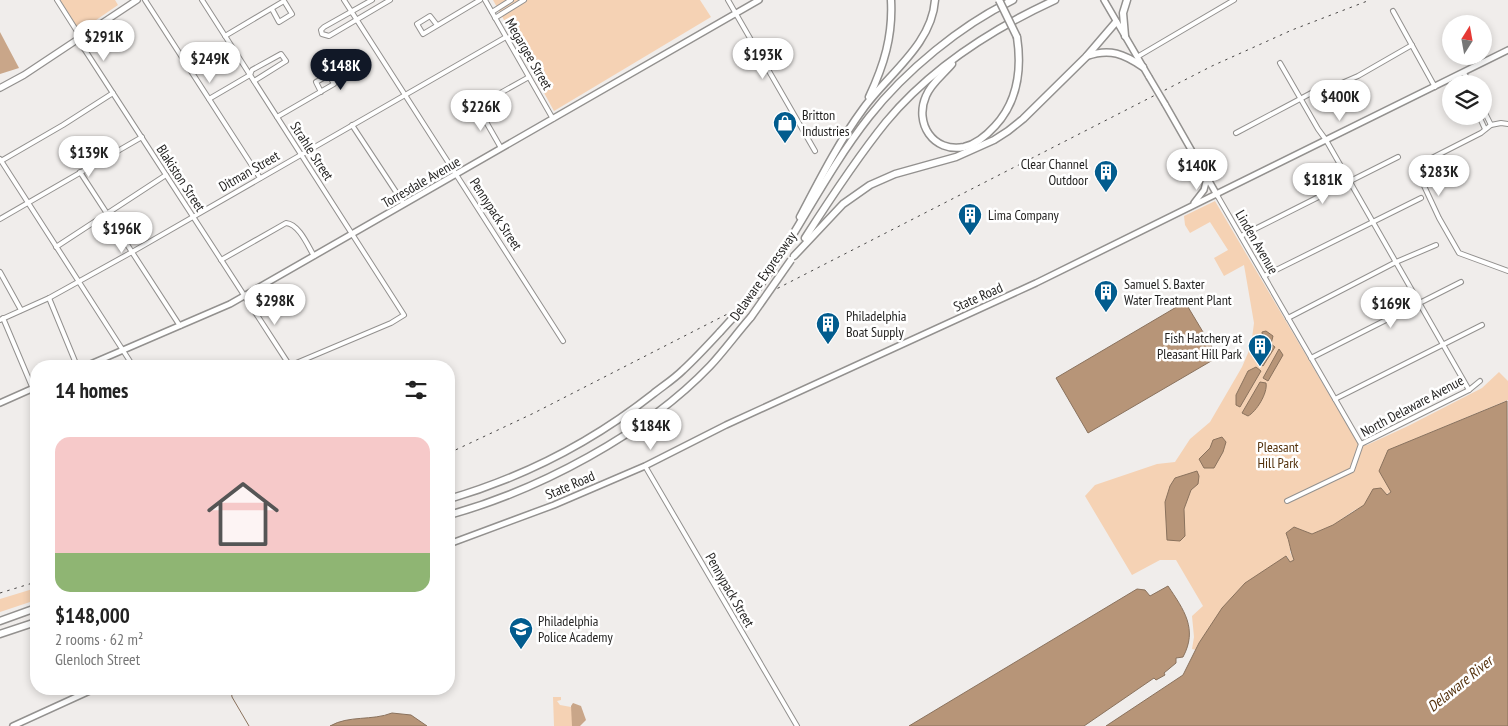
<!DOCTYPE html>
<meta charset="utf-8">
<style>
:root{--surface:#fff;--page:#f2f2f2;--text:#222;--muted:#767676;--accent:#111827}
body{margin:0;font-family:"PT Sans Narrow",sans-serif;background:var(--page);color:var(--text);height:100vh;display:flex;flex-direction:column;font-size:19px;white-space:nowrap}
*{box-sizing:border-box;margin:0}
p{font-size:16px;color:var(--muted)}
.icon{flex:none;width:28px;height:28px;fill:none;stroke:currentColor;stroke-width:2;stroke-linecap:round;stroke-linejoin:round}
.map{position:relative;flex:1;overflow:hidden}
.drawer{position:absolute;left:30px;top:360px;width:425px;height:335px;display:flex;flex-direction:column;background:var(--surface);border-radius:20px;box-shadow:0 2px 8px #0003}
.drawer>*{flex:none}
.needle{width:32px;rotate:11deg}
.buttons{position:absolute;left:1442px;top:15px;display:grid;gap:10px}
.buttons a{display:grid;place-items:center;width:50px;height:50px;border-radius:50%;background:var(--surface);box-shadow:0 2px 8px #0003;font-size:25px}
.price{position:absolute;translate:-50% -42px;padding:0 11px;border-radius:18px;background:#fff;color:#222;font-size:16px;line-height:32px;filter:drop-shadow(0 1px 2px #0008)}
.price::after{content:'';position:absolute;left:50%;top:30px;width:15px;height:11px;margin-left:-8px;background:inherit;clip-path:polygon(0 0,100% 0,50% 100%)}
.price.active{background:var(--accent);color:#fff}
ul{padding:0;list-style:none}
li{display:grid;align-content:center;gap:10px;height:265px;padding:0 25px}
li span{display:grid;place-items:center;height:155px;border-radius:15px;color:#555}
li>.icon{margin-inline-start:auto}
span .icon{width:90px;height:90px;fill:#fffc;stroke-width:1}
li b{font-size:21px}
h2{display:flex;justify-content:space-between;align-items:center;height:60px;padding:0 25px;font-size:21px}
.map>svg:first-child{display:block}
.green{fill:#f5d2b4}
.forest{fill:#c9a689}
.water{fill:#b79578;stroke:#8a725d}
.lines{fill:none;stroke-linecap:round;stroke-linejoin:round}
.stream{stroke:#8a725d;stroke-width:1}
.street-casing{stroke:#93918f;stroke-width:6}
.secondary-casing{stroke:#93918f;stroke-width:8}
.primary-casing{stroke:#93918f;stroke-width:8}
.highway-casing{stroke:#93918f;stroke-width:9}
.street{stroke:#fff;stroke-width:4}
.secondary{stroke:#fff;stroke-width:5}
.primary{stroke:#fff;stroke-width:5.5}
.highway{stroke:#fff;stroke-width:6}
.rail{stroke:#484645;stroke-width:1;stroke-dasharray:2.5 5;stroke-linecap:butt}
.secondary-bridge-casing{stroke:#93918f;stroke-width:8;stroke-linecap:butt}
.highway-bridge-casing{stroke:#93918f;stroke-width:9;stroke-linecap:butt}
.secondary-bridge{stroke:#fff;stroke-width:5}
.highway-bridge{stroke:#fff;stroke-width:6}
.labels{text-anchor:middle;stroke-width:5;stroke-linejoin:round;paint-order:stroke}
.street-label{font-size:14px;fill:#201f1e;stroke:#fff}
.poi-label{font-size:14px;fill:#201f1e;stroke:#fff;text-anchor:start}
.park-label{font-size:14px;fill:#53310c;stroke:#fff}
.water-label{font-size:15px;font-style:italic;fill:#573410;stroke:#fff}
</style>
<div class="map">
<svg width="1508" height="726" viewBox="0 0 1508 726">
<rect width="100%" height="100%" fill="#f0edeb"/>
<g class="green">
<path d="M60 0H115L118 5 80 31Z"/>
<path d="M493 0H700L711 17 554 111Z"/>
<path d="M1215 201 1356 440 1367 445 1408 426 1482 388 1499 372 1508 381V400L1388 450 1391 492 1353 511 1333 525 1312 534 1294 527 1286 533 1291 544 1290 552 1294 560 1290 562 1287 556 1199 643 1196 650 1192 649 1194 637 1192 616 1203 606 1176 560H1160L1132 575 1085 496 1095 485 1157 464 1175 462 1190 439 1210 422 1242 367 1251 346 1254 323 1244 265 1224 276 1214 258 1228 250 1210 222 1190 233 1185 225 1184 216Z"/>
<path d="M36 588V600L0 612V599Z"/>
<path d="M553 697H561V700L557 701 560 705 571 707 573 713 572 726H554Z"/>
</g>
<g class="forest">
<path d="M0 32 19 68 0 74Z"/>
<path d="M573 703 581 706 586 720 580 726H572L571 706Z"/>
</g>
<g class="water">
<path d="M1185 302 1218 357 1088 433 1056 378Z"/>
<path d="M1266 331 1273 336 1271 344 1275 347 1263 366 1257 362 1263 341 1262 332Z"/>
<path d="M1279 349 1283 355 1268 381 1263 378Z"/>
<path d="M1256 367 1261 371 1240 407 1236 405V395L1248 371Z"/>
<path d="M1260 382 1266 383C1268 393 1256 412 1248 416L1242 413Z"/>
<path d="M1507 401 1508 726H1106L1183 675 1199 643 1222 608 1245 583 1286 556 1290 562 1294 560C1290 551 1290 542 1286 533L1294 527 1312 534 1333 525 1364 505 1373 489 1381 488 1387 495 1391 492 1379 471 1388 450Z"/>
<path d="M1222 437 1226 442 1223 452 1214 468H1204L1199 459 1210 448 1213 440Z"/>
<path d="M1197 471 1199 476 1198 484 1191 490 1184 509 1185 536 1180 541 1167 540 1165 502 1170 486 1175 478Z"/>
<path d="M1168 586C1184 610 1198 629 1183 657L1176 658V663L1164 673 1165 675 1156 680 1154 678 1084 726H909L1137 589 1145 590 1150 596Z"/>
<path d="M392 713 411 715 427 726H330C349 715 372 721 392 713Z"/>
</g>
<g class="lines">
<path class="stream" d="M231 689 232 697 249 726"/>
<g class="street-casing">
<g id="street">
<path d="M57 0 78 33 81 44 290 366"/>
<path d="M145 0 260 178"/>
<path d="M202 0 404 315 391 323 289 366"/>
<path d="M344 0 563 341"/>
<path d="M372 0 324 27 321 30 322 34 329 36 390 0"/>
<path d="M485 0 553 119"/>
<path d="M728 0 815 151"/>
<path d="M1393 11 1435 87"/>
<path d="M492 12 511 0"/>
<path d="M495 18 524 0"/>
<path d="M437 25 430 16 417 24 423 34 480 0"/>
<path d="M225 36 284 1 292 14 279 22 272 9"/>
<path d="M1137 57 1234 0"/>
<path d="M1280 63 1318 129 1326 140 1469 390"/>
<path d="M1464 73 1471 84"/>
<path d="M1458 76 1462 84"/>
<path d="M209 99 250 75 252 70 281 54 286 61 254 81"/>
<path d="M1484 111 1491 125"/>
<path d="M1479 116 1485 129"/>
<path d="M277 117 334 84 329 75 316 82 321 92"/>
<path d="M1508 124 1501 123 1491 125 1481 133 1422 163 1418 173 1439 218 1459 253 1508 271"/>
<path d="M352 125 404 204"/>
<path d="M1236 133 1317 90 1335 86 1358 76 1412 45"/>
<path d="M501 148 477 106 529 77"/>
<path d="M0 159 133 366"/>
<path d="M1 161 63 125 113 93"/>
<path d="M80 172 180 326"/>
<path d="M1217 195 1361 444"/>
<path d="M0 219 142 137"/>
<path d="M1241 236 1398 157"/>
<path d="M56 247 166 175"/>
<path d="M221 260 286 223C299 224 308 246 314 256"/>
<path d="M0 272 21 310"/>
<path d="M1264 276 1421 198"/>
<path d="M49 298 77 366"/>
<path d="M3 318 33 389"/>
<path d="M1288 318 1396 262 1436 245"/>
<path d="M0 320 49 298 132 252 506 37"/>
<path d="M1311 358 1461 282"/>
<path d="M1335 399 1482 325"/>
<path d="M645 466 797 726"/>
<path d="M1287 501 1352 470 1361 444 1469 390 1480 381"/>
</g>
</g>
<g class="secondary-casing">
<g id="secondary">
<path d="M1104 0 1149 77"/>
<path d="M1165 104 1217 195"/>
<path d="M1194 203 1204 190 1207 178"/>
<path d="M86 366 230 304 759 0"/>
<path d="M0 403 36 387"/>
<path d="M449 544 554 505 645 466 726 425 1036 283 1508 50"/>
<path d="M13 726 94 689"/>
</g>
</g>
<g class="primary-casing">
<path id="primary" d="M0 88 24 75 137 0"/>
</g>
<g class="highway-casing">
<g id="highway">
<path d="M1125 36 1123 13 1127 0"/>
<path d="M1087 56C1110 48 1124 54 1143 67"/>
<path d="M952 64C944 74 931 83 926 96 914 123 933 153 964 147 977 144 986 136 995 126 1018 101 1022 70 1017 37"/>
<path d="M869 97C884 65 893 36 891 0"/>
<path d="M800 217C819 181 838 143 863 109 887 75 932 45 935 0"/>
<path d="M805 238C830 199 856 159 886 122 931 68 992 29 1055 0"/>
<path d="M794 256 843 204 870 185 895 174 956 157 994 140 1008 131 1023 119 1086 57 1116 22"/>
<path d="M771 270C804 219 832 164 869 117 905 71 961 25 1013 0"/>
<path d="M449 499C524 477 592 442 653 394 663 386 674 379 683 370 696 358 708 345 720 332"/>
<path d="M449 515C539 490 645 434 710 366 724 351 737 333 751 317"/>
<path d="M0 621 36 608"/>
<path d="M0 634 36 622"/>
</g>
</g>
<use href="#street" class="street"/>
<use href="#secondary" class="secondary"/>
<use href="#primary" class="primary"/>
<use href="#highway" class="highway"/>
<g class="rail">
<path d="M449 453 534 413 1212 66 1292 30 1370 0"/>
<path d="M0 593 36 582"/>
</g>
<g class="secondary-bridge-casing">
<path id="secondary-bridge" d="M1149 77 1165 104"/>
</g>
<g class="highway-bridge-casing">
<g id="highway-bridge">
<path d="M999 0 1017 37"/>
<path d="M751 317 791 260"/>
<path d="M720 332 750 299 771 270"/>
</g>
</g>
<use href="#secondary-bridge" class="secondary-bridge"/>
<use href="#highway-bridge" class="highway-bridge"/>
</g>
<defs>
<g id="shop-pin" transform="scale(1.25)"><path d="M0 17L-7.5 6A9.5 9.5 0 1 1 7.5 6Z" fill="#025c8e" stroke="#fff"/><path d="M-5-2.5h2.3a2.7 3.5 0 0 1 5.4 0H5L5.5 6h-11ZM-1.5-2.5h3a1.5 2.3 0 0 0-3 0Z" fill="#fff"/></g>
<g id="building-pin" transform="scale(1.25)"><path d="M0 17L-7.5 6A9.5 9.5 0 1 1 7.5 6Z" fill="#025c8e" stroke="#fff"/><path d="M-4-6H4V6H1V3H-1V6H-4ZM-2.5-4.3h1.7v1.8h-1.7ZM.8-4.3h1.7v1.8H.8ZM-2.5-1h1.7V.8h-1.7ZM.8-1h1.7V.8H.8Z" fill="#fff"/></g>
<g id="university-pin" transform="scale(1.25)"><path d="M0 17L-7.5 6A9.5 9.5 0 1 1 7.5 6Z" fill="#025c8e" stroke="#fff"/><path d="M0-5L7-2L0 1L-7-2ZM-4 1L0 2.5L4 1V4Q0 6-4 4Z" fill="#fff"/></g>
</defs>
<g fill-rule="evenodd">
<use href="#shop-pin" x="785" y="123"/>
<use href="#building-pin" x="1106" y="172"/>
<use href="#building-pin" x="970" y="215"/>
<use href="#building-pin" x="1106" y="292"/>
<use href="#building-pin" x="828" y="324"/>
<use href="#building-pin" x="1260" y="346"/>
<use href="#university-pin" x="521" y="629"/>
</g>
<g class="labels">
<g class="street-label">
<text transform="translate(529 54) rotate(60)" y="5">Megargee Street</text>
<text transform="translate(312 151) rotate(57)" y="5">Strahle Street</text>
<text transform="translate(249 171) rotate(-30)" y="5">Ditman Street</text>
<text transform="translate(181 178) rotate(57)" y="5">Blakiston Street</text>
<text transform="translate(421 182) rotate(-30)" y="5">Torresdale Avenue</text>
<text transform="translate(496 214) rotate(57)" y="5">Pennypack Street</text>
<text transform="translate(1257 242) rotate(60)" y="5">Linden Avenue</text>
<text transform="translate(763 276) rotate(-55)" y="5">Delaware Expressway</text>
<text transform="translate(978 297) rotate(-24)" y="5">State Road</text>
<text transform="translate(1412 406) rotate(-28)" y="5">North Delaware Avenue</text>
<text transform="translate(570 485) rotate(-23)" y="5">State Road</text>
<text transform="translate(730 590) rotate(60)" y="5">Pennypack Street</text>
</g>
<g class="poi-label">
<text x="802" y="120">Britton<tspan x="802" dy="16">Industries</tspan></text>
<text x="1088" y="169" text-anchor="end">Clear Channel<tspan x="1088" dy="16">Outdoor</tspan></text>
<text x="988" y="220">Lima Company</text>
<text x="1124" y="289">Samuel S. Baxter<tspan x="1124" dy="16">Water Treatment Plant</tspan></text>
<text x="846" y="321">Philadelphia<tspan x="846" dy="16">Boat Supply</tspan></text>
<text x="1242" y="343" text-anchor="end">Fish Hatchery at<tspan x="1242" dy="16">Pleasant Hill Park</tspan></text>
<text x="538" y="626">Philadelphia<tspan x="538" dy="16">Police Academy</tspan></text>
</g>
<g class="park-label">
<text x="1278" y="452">Pleasant<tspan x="1278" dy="16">Hill Park</tspan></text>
</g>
<g class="water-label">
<text transform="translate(1460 684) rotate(-39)" y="5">Delaware River</text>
</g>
</g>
</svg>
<div class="buttons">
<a><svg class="needle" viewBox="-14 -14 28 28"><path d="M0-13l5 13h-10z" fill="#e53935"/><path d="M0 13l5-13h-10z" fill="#767676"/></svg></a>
<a><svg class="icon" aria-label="layers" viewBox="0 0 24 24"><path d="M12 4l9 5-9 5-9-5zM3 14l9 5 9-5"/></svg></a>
</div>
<b class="price" style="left:104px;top:62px">$291K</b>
<b class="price" style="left:763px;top:80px">$193K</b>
<b class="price" style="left:210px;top:84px">$249K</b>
<b class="price active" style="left:341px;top:91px">$148K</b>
<b class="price" style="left:1340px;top:122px">$400K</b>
<b class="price" style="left:481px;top:132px">$226K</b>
<b class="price" style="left:89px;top:178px">$139K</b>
<b class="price" style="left:1197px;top:191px">$140K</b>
<b class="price" style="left:1439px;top:197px">$283K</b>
<b class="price" style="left:1323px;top:205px">$181K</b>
<b class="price" style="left:122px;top:254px">$196K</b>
<b class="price" style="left:275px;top:326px">$298K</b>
<b class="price" style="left:1391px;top:329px">$169K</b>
<b class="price" style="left:651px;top:451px">$184K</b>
<section class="drawer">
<h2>14 homes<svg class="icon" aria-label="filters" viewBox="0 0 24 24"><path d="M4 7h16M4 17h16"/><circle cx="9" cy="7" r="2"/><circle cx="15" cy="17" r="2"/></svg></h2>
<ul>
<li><span style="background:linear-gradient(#f6c9c9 75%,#8fb573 0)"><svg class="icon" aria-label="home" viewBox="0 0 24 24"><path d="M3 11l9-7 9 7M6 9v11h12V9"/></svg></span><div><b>$148,000</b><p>2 rooms · 62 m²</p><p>Glenloch Street</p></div></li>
</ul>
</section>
</div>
